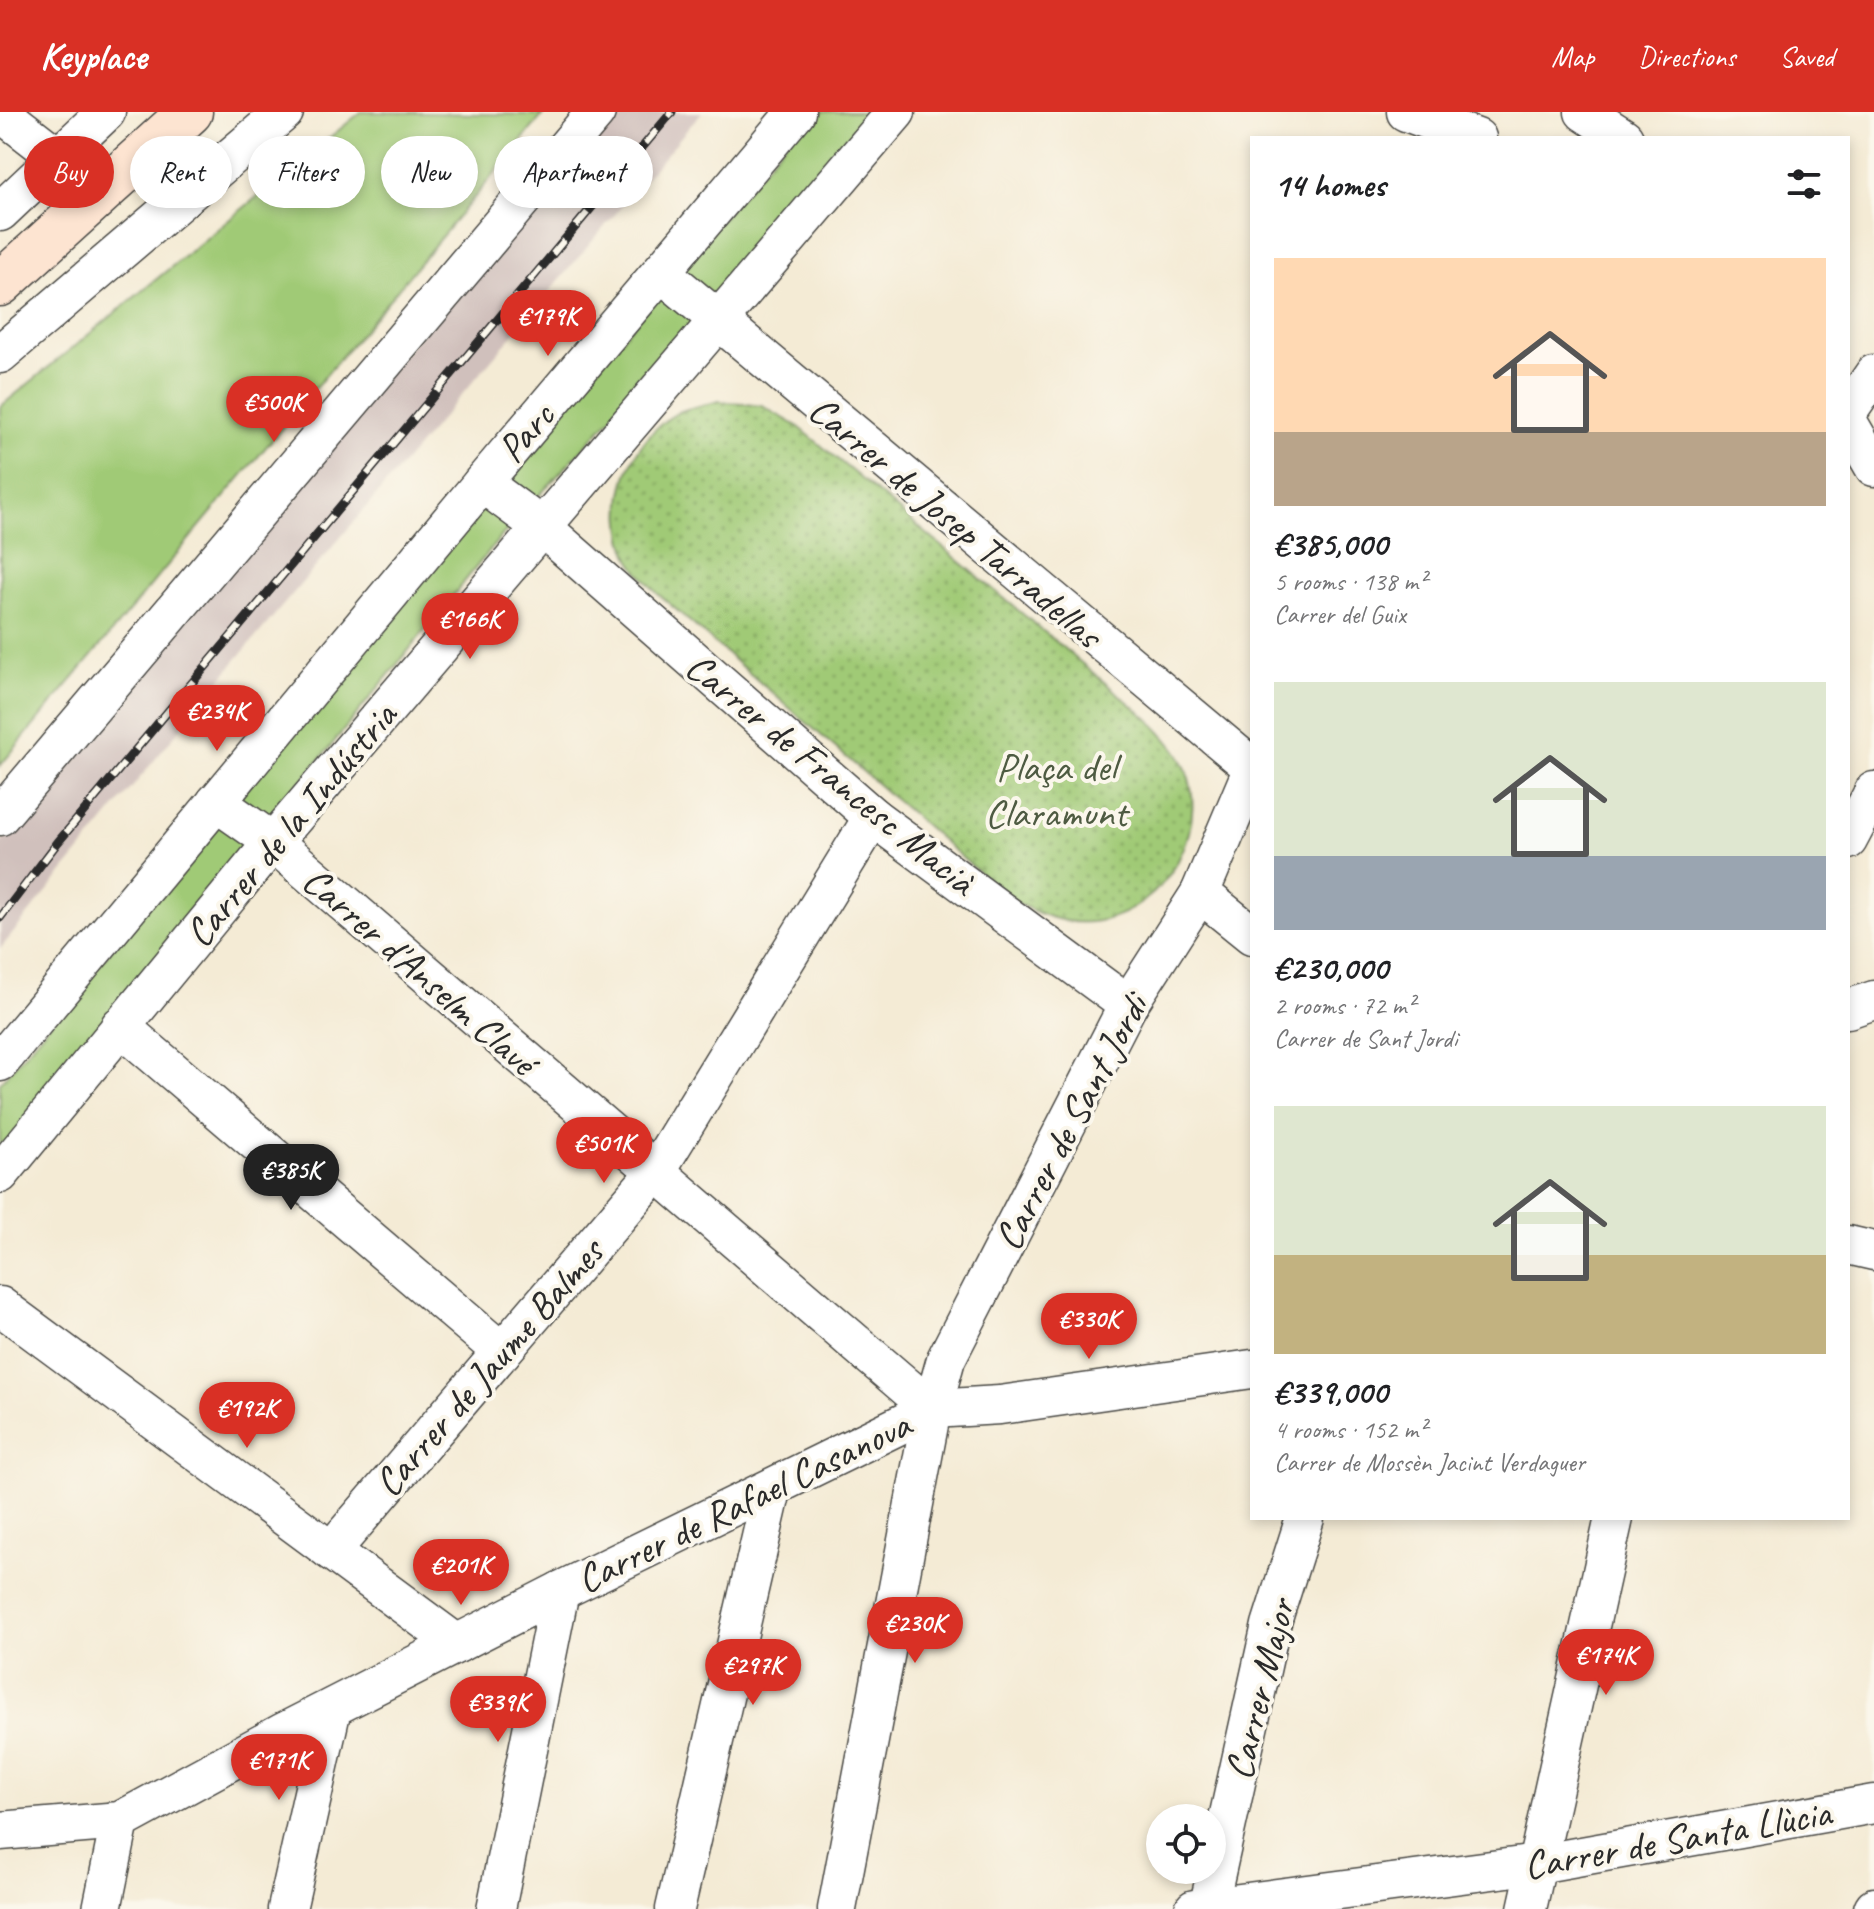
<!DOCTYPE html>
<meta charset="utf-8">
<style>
:root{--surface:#fff;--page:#f6f6f6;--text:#202124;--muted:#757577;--accent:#d93025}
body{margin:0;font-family:Caveat,sans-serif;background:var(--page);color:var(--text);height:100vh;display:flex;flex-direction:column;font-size:30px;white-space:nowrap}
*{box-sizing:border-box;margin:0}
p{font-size:26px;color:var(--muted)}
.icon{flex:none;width:44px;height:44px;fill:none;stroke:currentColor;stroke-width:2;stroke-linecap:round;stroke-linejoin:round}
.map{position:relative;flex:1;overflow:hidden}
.panel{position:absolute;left:1250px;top:24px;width:600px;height:1384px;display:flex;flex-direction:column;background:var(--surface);border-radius:0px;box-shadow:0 4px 12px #0003}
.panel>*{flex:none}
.hud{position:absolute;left:24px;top:24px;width:760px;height:72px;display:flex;gap:16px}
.fabs{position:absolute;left:1146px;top:1692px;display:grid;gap:16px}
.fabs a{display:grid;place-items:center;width:80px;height:80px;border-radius:50%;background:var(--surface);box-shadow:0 4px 12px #0003;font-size:40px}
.price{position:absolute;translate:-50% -68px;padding:0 18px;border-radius:28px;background:var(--accent);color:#fff;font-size:26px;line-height:52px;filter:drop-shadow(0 2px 4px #0008)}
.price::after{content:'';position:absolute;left:50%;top:48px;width:24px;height:18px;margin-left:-12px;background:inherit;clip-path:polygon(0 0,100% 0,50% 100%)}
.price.selected{background:#222;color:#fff}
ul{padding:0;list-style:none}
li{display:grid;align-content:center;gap:16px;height:424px;padding:0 24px}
li span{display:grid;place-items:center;height:248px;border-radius:0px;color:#555}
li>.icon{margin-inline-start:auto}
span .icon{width:144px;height:144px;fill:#fffc;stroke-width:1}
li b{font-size:34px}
h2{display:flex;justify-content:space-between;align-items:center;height:96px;padding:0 24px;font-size:34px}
.chip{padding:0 28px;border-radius:36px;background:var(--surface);box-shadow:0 4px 12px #0003;font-size:28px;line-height:72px}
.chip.selected{background:var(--accent);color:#fff}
header{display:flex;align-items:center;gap:48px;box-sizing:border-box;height:112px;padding:0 40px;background:var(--accent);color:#fff}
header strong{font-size:38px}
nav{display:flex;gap:44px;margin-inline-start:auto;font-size:28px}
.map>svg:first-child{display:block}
.railway{fill:#d0c0bc}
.grass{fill:#a0ca76;stroke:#667a50;stroke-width:2}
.park{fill:url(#park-dots);stroke:#667a50;stroke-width:2}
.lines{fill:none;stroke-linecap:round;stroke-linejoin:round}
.street-casing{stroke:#494844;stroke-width:41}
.secondary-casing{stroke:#494844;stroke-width:47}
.street{stroke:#fff;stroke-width:38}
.secondary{stroke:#fde4d1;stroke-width:44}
.rail-casing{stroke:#2b2b2b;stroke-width:9}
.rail{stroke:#fbf7ec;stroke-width:6;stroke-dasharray:18;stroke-linecap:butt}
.labels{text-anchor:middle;stroke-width:8;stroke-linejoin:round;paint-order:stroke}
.street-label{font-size:40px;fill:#2b2b2b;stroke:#fbf7ec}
.park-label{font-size:40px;fill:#4e5b42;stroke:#fbf7ec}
</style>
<header>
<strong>Keyplace</strong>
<nav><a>Map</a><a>Directions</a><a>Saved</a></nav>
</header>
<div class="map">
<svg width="1874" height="1797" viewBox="0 0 1874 1797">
<defs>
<pattern id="park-dots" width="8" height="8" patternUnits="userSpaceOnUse" patternTransform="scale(2)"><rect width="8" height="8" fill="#a0ca76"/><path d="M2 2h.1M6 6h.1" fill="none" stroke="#83a461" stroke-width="1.8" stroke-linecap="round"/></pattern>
</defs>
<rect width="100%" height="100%" fill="#fbf7ec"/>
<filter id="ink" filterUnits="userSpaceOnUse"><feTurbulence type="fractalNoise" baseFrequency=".0125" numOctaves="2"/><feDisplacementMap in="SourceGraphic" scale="16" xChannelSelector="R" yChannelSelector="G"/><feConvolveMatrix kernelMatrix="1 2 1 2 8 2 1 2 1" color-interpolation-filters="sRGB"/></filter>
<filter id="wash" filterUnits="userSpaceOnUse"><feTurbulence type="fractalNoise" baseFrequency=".006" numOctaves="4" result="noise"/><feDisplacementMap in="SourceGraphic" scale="32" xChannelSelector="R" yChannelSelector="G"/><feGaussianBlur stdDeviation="1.8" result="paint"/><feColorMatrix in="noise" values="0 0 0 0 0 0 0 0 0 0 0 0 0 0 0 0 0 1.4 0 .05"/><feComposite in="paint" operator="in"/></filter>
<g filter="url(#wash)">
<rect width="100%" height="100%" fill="#f4ebd5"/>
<path class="railway" d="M603 0H702L233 552 0 837V732Z"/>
<g class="grass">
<path d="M361 0 543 3 0 654V295Z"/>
<path d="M811 0H872L682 229 499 427 0 1041V971Z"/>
</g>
<path class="park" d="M719 289 762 294 799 315 1152 610C1160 620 1172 631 1179 643 1218 709 1167 802 1092 810 1062 813 1037 801 1011 788L657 481C648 470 636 459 630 447 607 395 627 329 677 301 689 295 706 293 719 289Z"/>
</g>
<g filter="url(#ink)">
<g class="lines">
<g class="street-casing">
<g id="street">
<path d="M0 0 58 45"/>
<path d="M1406 0 1477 26"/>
<path d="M1584 0 1624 26"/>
<path d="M0 100 106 0"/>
<path d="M662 161 1252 655"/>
<path d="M0 242 284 0"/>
<path d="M1848 300 1874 262"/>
<path d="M1848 310 1874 355"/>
<path d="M482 371 543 416 873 705 1128 893"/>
<path d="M216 690 273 730 932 1297"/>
<path d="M0 704 596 0"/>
<path d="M1848 728 1874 679"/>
<path d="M1200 781 1252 823"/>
<path d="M1848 897 1874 888"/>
<path d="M120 914 502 1240"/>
<path d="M0 950 482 371 796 0"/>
<path d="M0 1062 273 730 896 0"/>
<path d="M1848 1133 1874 1139"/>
<path d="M0 1194 457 1532"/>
<path d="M331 1439 655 1061 873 705"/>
<path d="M0 1719 120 1709 282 1621 560 1479 932 1297 1000 1293 1252 1257"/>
<path d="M102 1797 120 1709"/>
<path d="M287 1797 332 1596"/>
<path d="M496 1797 560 1479"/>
<path d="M675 1797 772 1378"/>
<path d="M837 1797 932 1297 946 1247 1128 893 1200 781 1252 658"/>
<path d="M1194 1797 1537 1752 1874 1692"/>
<path d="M1208 1797 1271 1513 1305 1406"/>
<path d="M1527 1797 1614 1406"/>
<path d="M1873 1797 1874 1795"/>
</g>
</g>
<g class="secondary-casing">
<path id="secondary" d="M0 172 190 0"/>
</g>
<use href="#street" class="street"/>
<use href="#secondary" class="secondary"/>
<g class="rail-casing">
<path id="rail" d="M0 806 58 730 672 0"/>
</g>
<use href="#rail" class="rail"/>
</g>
</g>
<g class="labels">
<g class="street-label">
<text transform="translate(525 320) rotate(-49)" y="14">Parc</text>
<text transform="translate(956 409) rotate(40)" y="14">Carrer de Josep Tarradellas</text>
<text transform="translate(831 661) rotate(39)" y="14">Carrer de Francesc Macià</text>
<text transform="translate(290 712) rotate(-50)" y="14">Carrer de la Indústria</text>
<text transform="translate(420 858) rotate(41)" y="14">Carrer d'Anselm Clavé</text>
<text transform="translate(1070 1010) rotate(-62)" y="14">Carrer de Sant Jordi</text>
<text transform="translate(488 1255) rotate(-49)" y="14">Carrer de Jaume Balmes</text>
<text transform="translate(743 1389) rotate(-26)" y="14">Carrer de Rafael Casanova</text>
<text transform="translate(1259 1577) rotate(-76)" y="14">Carrer Major</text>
<text transform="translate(1677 1726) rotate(-10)" y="14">Carrer de Santa Llùcia</text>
</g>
<g class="park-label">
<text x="1056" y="668">Plaça del<tspan x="1056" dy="46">Claramunt</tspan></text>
</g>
</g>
</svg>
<div class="fabs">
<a><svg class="icon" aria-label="locate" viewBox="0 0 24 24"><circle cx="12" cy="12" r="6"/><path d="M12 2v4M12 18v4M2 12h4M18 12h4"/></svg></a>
</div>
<b class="price" style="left:548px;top:246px">€179K</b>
<b class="price" style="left:274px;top:332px">€500K</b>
<b class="price" style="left:470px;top:549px">€166K</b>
<b class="price" style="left:217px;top:641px">€234K</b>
<b class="price" style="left:604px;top:1073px">€501K</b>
<b class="price selected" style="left:291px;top:1100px">€385K</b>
<b class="price" style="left:1089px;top:1249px">€330K</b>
<b class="price" style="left:247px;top:1338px">€192K</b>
<b class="price" style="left:461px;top:1495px">€201K</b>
<b class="price" style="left:915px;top:1553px">€230K</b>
<b class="price" style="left:1606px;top:1585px">€174K</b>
<b class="price" style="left:753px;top:1595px">€297K</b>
<b class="price" style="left:498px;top:1632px">€339K</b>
<b class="price" style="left:279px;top:1690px">€171K</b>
<div class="hud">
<a class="chip selected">Buy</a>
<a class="chip">Rent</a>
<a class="chip">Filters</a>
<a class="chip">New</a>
<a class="chip">Apartment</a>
</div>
<section class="panel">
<h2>14 homes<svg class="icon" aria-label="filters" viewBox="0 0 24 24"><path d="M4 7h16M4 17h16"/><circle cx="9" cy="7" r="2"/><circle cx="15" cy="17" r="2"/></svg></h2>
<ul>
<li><span style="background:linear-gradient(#ffd9b3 70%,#b9a48a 0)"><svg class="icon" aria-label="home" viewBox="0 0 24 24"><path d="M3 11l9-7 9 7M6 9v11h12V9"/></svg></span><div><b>€385,000</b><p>5 rooms · 138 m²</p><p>Carrer del Guix</p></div></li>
<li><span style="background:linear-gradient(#dfe7d0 70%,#9aa5b1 0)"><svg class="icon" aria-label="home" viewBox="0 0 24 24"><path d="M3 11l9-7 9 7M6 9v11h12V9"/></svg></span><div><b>€230,000</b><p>2 rooms · 72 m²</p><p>Carrer de Sant Jordi</p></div></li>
<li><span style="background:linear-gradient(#dfe7d0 60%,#c2b280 0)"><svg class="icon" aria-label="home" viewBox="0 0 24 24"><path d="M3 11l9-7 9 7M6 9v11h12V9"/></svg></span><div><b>€339,000</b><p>4 rooms · 152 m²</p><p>Carrer de Mossèn Jacint Verdaguer</p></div></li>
</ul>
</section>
</div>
